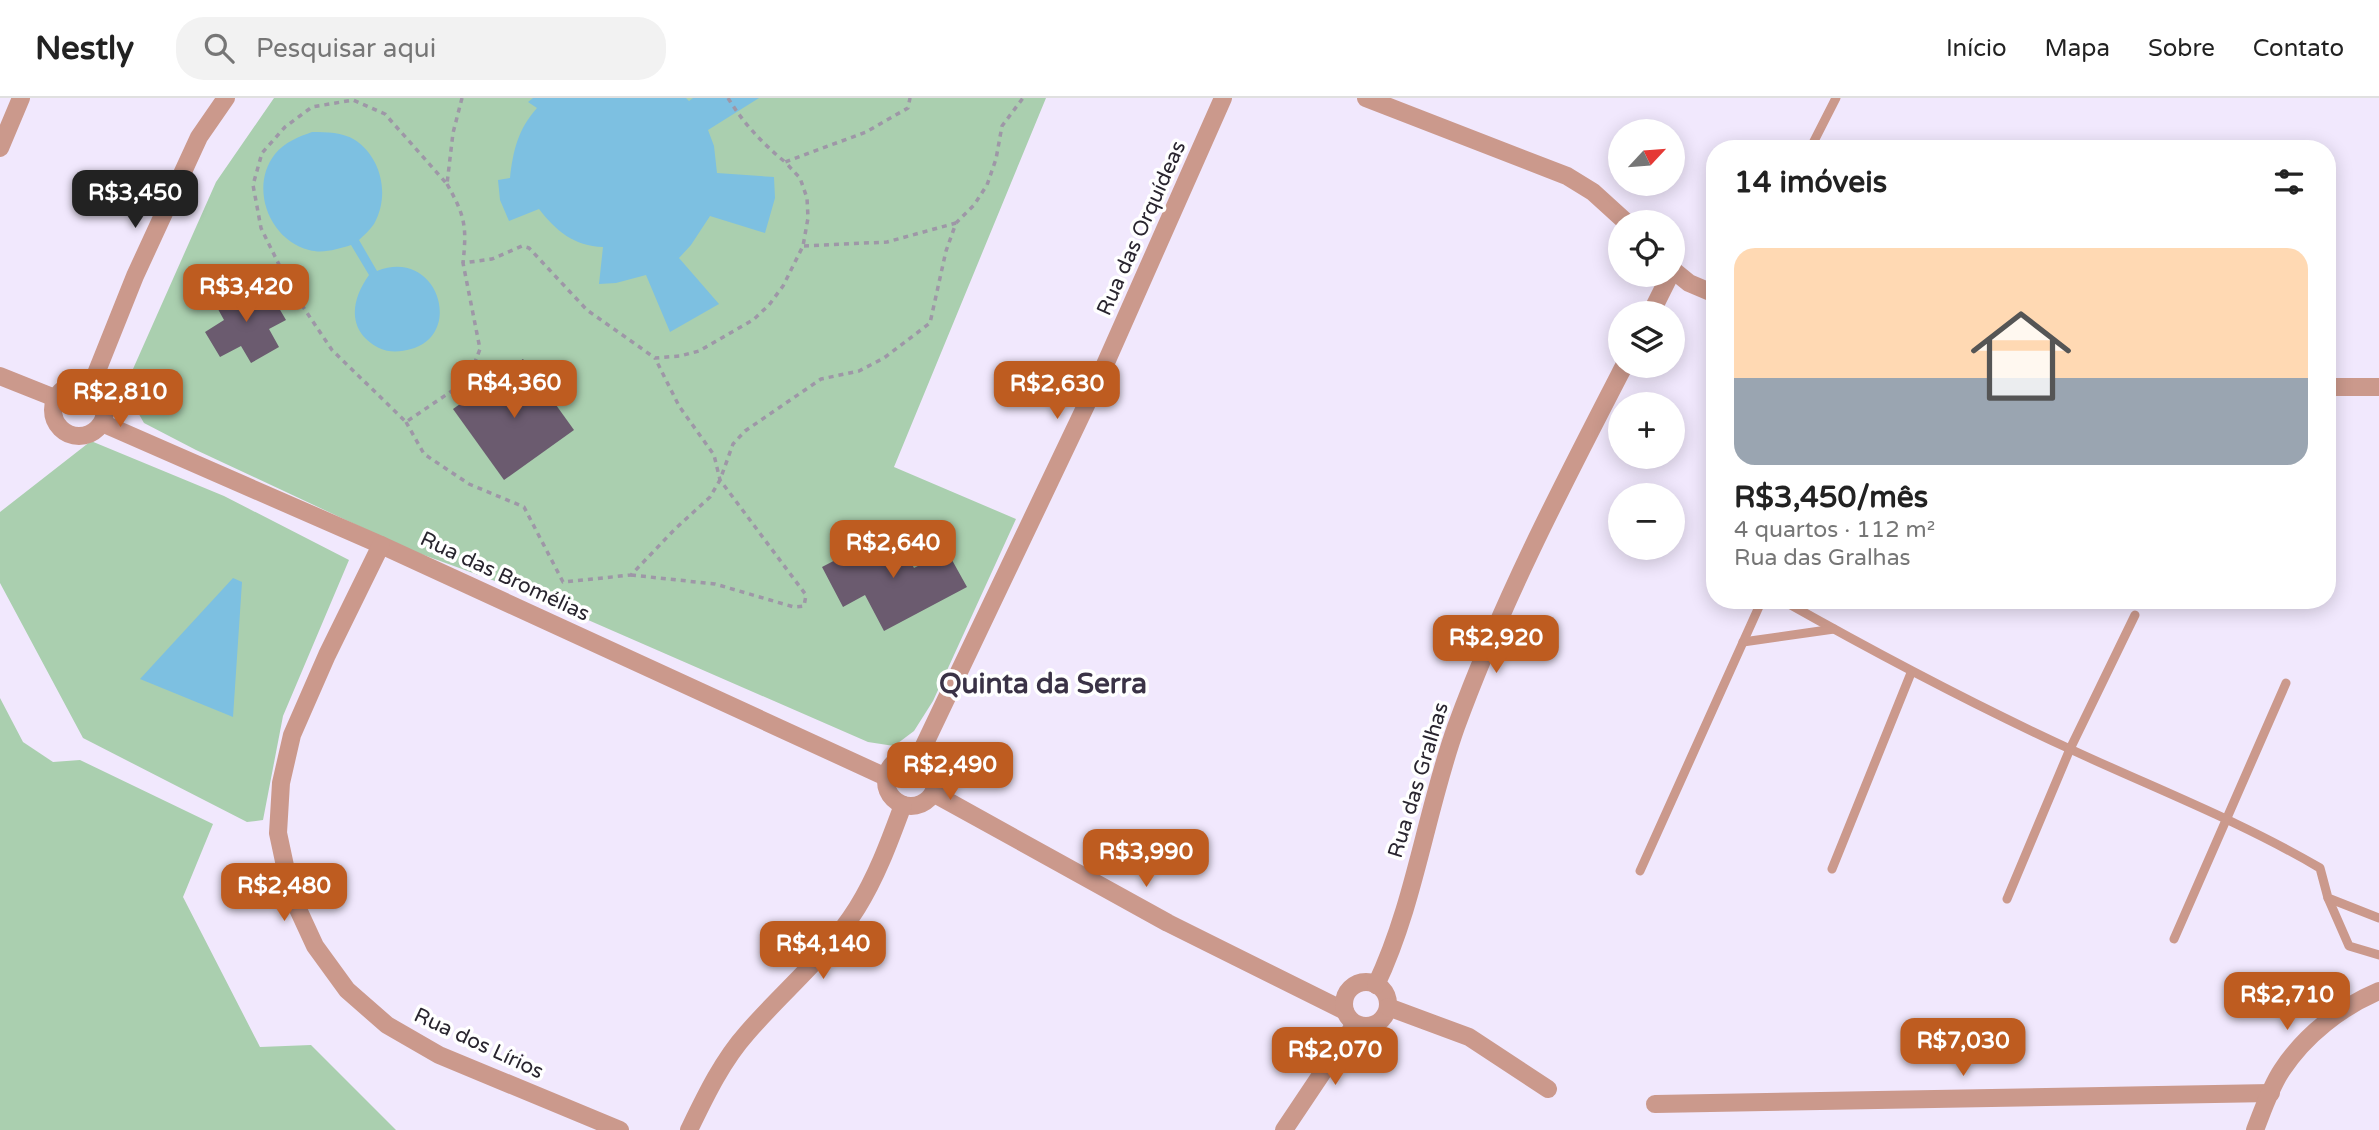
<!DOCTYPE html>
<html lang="pt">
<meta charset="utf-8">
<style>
:root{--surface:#fff;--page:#f2f2f2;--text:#222;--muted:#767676;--line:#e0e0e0;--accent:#be5c20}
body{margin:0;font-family:"Varela Round",sans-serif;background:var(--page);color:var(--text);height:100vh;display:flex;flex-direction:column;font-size:26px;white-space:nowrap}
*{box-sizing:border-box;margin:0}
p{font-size:23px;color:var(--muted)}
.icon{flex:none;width:38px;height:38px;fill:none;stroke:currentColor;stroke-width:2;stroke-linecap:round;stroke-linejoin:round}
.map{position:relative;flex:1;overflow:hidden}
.details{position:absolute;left:1706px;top:42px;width:630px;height:469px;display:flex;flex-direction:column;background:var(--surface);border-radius:28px;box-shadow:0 4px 18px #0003}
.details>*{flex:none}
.needle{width:46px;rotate:64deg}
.buttons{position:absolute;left:1608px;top:21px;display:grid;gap:14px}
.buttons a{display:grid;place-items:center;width:77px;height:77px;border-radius:50%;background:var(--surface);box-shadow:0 4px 18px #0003;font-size:35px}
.price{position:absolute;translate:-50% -60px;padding:0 16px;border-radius:14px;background:var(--accent);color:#fff;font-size:23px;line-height:46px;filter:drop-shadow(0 2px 4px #0008)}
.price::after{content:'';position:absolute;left:50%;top:42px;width:21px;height:16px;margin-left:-10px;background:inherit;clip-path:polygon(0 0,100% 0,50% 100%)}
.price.current{background:#222;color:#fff}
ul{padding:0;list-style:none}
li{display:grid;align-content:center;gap:14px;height:371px;padding:0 28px}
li+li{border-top:2px solid var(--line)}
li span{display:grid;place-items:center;height:217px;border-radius:21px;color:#555}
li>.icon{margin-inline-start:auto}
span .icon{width:126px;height:126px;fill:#fffc;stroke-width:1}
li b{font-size:30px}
h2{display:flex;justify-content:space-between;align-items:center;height:84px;padding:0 28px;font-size:30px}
header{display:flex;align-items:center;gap:42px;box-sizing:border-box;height:98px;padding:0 35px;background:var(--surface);border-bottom:2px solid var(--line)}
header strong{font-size:33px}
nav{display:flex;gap:38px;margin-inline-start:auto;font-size:24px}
.search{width:490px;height:63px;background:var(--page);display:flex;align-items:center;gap:18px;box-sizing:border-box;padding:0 24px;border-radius:28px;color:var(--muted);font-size:26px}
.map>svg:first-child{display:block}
.green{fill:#aacfaf}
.water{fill:#7dc0e1}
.building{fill:#6b5b6f}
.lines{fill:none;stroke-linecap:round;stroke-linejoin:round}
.path{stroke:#9e97a7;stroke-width:3.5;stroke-dasharray:5 5;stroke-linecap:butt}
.lane{stroke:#cb998c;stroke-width:9}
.street{stroke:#cb998c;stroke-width:18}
.labels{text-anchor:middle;stroke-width:7;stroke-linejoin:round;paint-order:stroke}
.street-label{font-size:21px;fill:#29252f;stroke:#fff}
.district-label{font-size:28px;font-weight:bold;fill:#3a3246;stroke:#fff}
</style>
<header>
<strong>Nestly</strong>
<div class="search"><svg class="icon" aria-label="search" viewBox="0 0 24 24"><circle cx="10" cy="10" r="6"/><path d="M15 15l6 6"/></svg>Pesquisar aqui</div>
<nav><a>Início</a><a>Mapa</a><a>Sobre</a><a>Contato</a></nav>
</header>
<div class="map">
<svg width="2379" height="1032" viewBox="0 0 2379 1032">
<rect width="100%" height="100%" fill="#f1e8fd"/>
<g class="green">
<path d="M274 0H1046L894 369 1016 421 933 603 914 633 894 648 868 644 517 491 410 452 196 352 144 325 129 299V280L216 84Z"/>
<path d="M91 343 224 398 349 462 283 618 263 722 247 724 83 640 0 485V414Z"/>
<path d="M0 600 23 644 53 664 80 662 213 726 183 799 260 949 311 947 396 1032H0Z"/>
</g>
<g class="water">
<path d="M533 0H686L689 3 693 0H759L708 32 714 48 717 75 774 79 775 100 765 135 710 118 691 147 679 160 719 206 670 234 646 177 616 185 599 186 603 149C574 148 556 133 539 111L509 123 500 102 498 82 510 80C513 53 518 31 537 10L528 4Z"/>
<path d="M312 34C327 34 342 34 355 42 382 60 390 98 374 126 370 132 364 137 359 142L377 173C437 149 465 236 411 251 401 254 389 255 379 250 346 233 351 202 369 177L351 147C338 151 323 156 309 152 269 142 249 89 275 56 285 44 298 39 312 34Z"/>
<path d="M233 480 242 484 233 619 140 581Z"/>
</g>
<g class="building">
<path d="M241 185 252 203 269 193 286 222 269 231 279 249 251 265 241 248 220 259 205 234 224 222 213 202Z"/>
<path d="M523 261 574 332 504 382 453 311Z"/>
<path d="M893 432 914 470 947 453 967 489 884 533 865 497 843 509 822 469Z"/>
</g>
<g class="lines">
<g class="path">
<path d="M462 0 453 35 447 86 385 16 353 2 312 9 285 29 262 55 253 87 261 130 291 191 332 252 406 324 468 282 480 251 463 165 492 161 522 148 529 150 587 212 655 260 680 258 699 253 753 222 769 207 783 188 803 148 808 120 807 100 800 80 785 64 866 34 908 10 910 0"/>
<path d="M728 0C744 26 762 45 785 64"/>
<path d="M447 86C465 118 467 128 463 165"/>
<path d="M804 148 887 144 956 125"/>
<path d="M406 324 424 356 469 386 524 409 563 484 631 477 675 431 710 399 720 382 733 346 745 333 821 281 859 273 884 260 930 225 946 153 956 125 974 107 987 87 996 61 1002 28 1023 0"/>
<path d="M631 477 715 486 794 509 804 508 806 497 720 382 714 357 679 308 655 260"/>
</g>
<g class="lane">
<path d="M1810 51 1836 0"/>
<path d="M1782 502C1876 555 1972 606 2070 651 2154 690 2240 723 2320 770L2328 800 2379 820"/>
<path d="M1743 544 1834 531"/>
<path d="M1832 771 1911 575"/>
<path d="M1640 773 1762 502"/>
<path d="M2328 800 2349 848 2379 857"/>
<path d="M2007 801 2070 651 2135 517"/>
<path d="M2174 841 2286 585"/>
</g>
<g class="street">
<path d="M1366 0 1567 78 1593 94 1626 124"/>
<path d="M0 50 21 0"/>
<path d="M1673 172 1689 185 1715 196"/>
<path d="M1651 215 1670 177"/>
<path d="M0 278 55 300"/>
<circle cx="79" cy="312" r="26"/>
<path d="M91 288 135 178 199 39 226 0"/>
<path d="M2328 289H2379"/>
<path d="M102 325 381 447 886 679"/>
<path d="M381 447 327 557 292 637 281 685 278 735 291 796 315 848 347 892 387 927 439 957 620 1032"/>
<circle cx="911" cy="683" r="25"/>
<path d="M919 658 1100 278 1223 0"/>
<path d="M933 695 1168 825 1345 913"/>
<circle cx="1366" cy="906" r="22"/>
<path d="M1376 887C1415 805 1426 713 1456 629 1502 503 1563 386 1624 268"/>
<path d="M1388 909 1469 939 1548 991"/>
<path d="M1655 1006 2271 995"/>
<path d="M689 1032C705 999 722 963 747 935 783 893 827 858 857 810 877 778 890 742 903 707"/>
<path d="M1284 1032 1355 926"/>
<path d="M2255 1032C2263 1012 2270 990 2282 972 2305 937 2341 909 2379 893"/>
</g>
</g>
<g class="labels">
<g class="street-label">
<text transform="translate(1141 130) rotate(-66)" y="7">Rua das Orquídeas</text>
<text transform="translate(505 478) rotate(25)" y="7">Rua das Bromélias</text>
<text transform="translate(1418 682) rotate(-73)" y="7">Rua das Gralhas</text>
<text transform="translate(479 945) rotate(25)" y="7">Rua dos Lírios</text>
</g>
<g class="district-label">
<text x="1043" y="595">Quinta da Serra</text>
</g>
</g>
</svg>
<div class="buttons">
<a><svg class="needle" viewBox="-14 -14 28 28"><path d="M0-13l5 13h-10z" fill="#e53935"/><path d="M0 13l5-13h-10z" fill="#767676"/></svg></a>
<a><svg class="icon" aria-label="locate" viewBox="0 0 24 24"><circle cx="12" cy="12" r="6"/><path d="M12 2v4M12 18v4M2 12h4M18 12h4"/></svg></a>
<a><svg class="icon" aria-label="layers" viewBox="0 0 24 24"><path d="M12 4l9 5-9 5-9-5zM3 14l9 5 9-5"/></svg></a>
<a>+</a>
<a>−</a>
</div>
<b class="price current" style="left:135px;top:132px">R$3,450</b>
<b class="price" style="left:246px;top:226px">R$3,420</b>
<b class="price" style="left:514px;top:322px">R$4,360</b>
<b class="price" style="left:1057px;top:323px">R$2,630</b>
<b class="price" style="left:120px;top:331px">R$2,810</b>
<b class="price" style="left:893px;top:482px">R$2,640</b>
<b class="price" style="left:1496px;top:577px">R$2,920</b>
<b class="price" style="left:950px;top:704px">R$2,490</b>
<b class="price" style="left:1146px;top:791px">R$3,990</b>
<b class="price" style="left:284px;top:825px">R$2,480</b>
<b class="price" style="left:823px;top:883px">R$4,140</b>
<b class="price" style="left:2287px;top:934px">R$2,710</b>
<b class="price" style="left:1963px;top:980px">R$7,030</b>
<b class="price" style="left:1335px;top:989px">R$2,070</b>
<section class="details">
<h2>14 imóveis<svg class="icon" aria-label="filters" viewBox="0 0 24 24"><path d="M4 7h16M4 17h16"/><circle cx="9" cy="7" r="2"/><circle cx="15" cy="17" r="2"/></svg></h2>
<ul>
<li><span style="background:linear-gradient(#ffd9b3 60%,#9aa5b1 0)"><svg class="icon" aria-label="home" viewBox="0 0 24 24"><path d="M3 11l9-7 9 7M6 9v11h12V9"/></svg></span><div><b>R$3,450/mês</b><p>4 quartos · 112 m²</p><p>Rua das Gralhas</p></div></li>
</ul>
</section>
</div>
